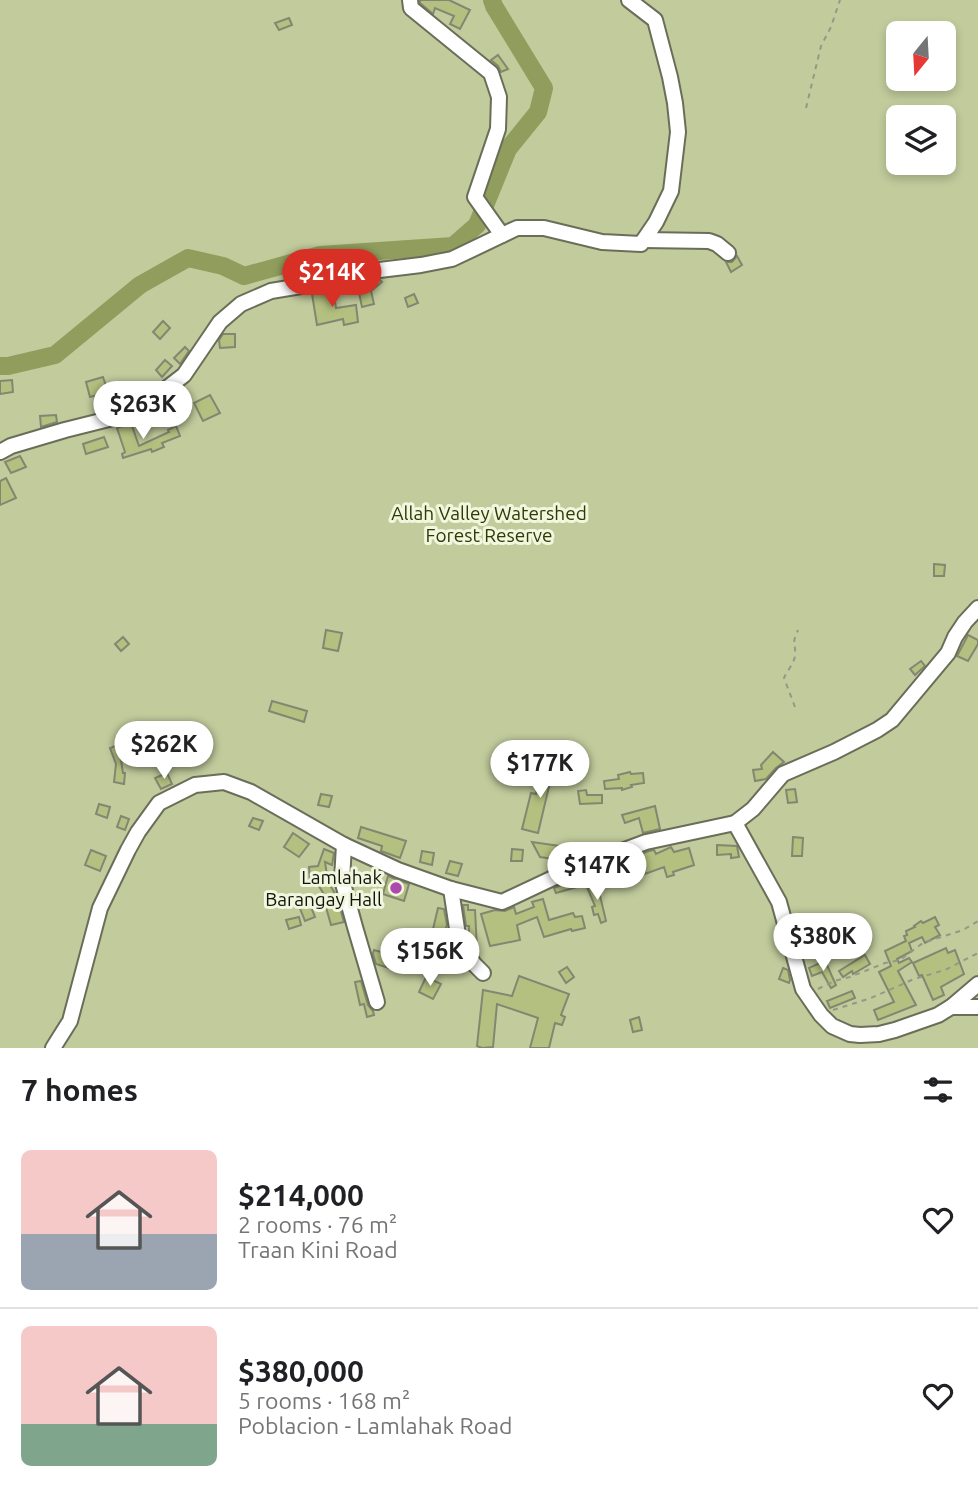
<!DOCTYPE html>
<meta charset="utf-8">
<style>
:root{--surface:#fff;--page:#f6f6f6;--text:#202124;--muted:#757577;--line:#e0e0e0;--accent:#d93025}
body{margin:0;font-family:Ubuntu,sans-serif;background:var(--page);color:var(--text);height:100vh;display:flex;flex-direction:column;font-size:26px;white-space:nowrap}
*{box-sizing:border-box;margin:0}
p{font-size:23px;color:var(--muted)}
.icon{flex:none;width:38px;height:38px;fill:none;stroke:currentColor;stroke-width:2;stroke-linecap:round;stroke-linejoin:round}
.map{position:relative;height:1048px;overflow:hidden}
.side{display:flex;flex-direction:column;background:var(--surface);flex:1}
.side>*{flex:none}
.needle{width:46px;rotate:198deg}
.fabs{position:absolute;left:886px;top:21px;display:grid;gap:14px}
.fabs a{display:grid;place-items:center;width:70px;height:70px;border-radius:10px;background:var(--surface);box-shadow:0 4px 10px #0003;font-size:35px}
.price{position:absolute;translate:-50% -60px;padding:0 16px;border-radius:24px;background:#fff;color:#222;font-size:23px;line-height:46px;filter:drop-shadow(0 2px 4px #0008)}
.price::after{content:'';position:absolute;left:50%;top:42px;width:21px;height:16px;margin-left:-10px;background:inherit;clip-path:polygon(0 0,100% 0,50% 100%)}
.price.current{background:var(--accent);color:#fff}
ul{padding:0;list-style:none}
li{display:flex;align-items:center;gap:21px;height:175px;padding:0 21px}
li+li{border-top:2px solid var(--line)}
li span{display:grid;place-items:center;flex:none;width:196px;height:140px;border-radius:10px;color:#555}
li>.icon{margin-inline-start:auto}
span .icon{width:84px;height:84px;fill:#fffc;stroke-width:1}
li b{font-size:30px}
h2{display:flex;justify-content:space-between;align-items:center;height:84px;padding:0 21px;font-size:30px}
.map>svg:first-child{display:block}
.green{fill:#c1cb9c;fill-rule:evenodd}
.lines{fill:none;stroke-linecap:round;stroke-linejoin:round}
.river{stroke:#919d5d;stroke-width:18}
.building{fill:#b3c07f;stroke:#838771;stroke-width:2}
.minor-casing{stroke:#6a6e59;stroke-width:18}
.path{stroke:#949987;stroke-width:2;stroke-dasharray:5 5;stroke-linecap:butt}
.minor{stroke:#fff;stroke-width:14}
.poi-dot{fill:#ad48ad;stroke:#f1f6de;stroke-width:2.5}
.labels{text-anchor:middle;stroke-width:6;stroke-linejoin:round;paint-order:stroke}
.park-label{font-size:19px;fill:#313804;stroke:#f1f6de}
.poi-label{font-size:19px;fill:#12130b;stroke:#f1f6de;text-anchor:end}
</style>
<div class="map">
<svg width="978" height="1048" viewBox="0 0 978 1048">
<rect width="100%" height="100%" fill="#e3e9d1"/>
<path class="green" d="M0 0H978V1048H0ZM898 33H943V79H898ZM898 117H943V163H898Z"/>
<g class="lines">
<path class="river" d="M0 366H8L55 355 140 285 188 258 223 266 244 276 320 255 453 246 477 225 508 149 538 112 544 88 494 6 492 0"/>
</g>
<g class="building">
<path d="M420 0H449L470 10 460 29 450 24 454 16 435 8 433 14 420 3Z"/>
<path d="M289 18 292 25 279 30 275 23Z"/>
<path d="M498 55 508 69 501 72 498 66 491 60Z"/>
<path d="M737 256 742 265 731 272 726 262H732Z"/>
<path d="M380 280 382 282 371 291 374 304 362 307 357 283Z"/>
<path d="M333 289 336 308 356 305 358 322 344 325 343 319 317 325 312 294Z"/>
<path d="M414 294 418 303 408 307 405 298Z"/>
<path d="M163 321 170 328 160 339 153 332Z"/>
<path d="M223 334H235V347L220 348 219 340Z"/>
<path d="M185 347 189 351 180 364 174 358Z"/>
<path d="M165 360 172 366 162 377 156 370Z"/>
<path d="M103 377 108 392 90 397 86 382Z"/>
<path d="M12 380 13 392 0 394V381Z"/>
<path d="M210 395 220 413 203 421 194 403Z"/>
<path d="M56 415 57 422 41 427 40 416Z"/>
<path d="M131 423 139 446 169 432 168 430 176 426 180 436 162 443 164 447 152 452 151 449 123 458 122 454 125 452 117 428Z"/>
<path d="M104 437 108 447 86 454 83 444Z"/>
<path d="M20 456 26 467 11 473 5 462Z"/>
<path d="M6 478 16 498 0 505V481Z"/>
<path d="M934 564 945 565 944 576H934Z"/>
<path d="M326 630 342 633 338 651 323 648Z"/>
<path d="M968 635 978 640V644L968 661 957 656Z"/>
<path d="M123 637 129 644 121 651 115 644Z"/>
<path d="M921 661 925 666 915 675 910 669Z"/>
<path d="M272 701 307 711 304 722 269 711Z"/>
<path d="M118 745 121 753H120L123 773H125L124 784 114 782 116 764 110 748Z"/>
<path d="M773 752 784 762 776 768 766 779 755 781 753 770 762 769 761 765Z"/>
<path d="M549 763 562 768 557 780 551 778 538 833 522 829 531 793 536 794 539 780H541Z"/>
<path d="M630 772 631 774 643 773 644 783 631 785 632 787 622 790V788L605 789 604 781 619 779 618 775Z"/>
<path d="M167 773 172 784 161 789 155 778Z"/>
<path d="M795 789 797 802 788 803 786 790Z"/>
<path d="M586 790 587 795H602V803L580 804 578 791Z"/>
<path d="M321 794 332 796 329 807 318 805Z"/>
<path d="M99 804 110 807 107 818 96 814Z"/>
<path d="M655 806 660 829 643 833 639 818 625 823 622 815Z"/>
<path d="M121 816 129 819 125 830 117 827Z"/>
<path d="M253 818 263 821 259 830 249 826Z"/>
<path d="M361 827 406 841 400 858 381 851 382 846 358 838Z"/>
<path d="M293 833 309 844 299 857 284 847Z"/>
<path d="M793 837 803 838 802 856H792Z"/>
<path d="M532 842 574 848 572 859 567 861 540 857Z"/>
<path d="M717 845 737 846 739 857 731 858V854L717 855Z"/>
<path d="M671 847 674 852 689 848 694 865 673 872 674 875 667 877 664 867 645 874 644 870 638 872 636 866 628 869 619 868 617 863 649 851 654 850 656 854Z"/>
<path d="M324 849 334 853 332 865 325 862 328 882 336 895 344 922 331 925 324 900 327 899 315 880H310L309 867 318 866Z"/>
<path d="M512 849 523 850 522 861H511Z"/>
<path d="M91 850 106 856 100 871 85 865Z"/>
<path d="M422 851 434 853 432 865 420 862Z"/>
<path d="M450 861 462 864 458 876 446 873Z"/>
<path d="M606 870 609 880 601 883 597 872Z"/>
<path d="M388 876 409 884 404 901 383 894Z"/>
<path d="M575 879 577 887 556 893 554 888Z"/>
<path d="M597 883 606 921 601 923 598 914 594 915 592 907 595 906 587 887Z"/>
<path d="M543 899 549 920 573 913 575 917 582 916 585 928 572 931 571 929 544 937 537 917 517 925 520 940 490 946 481 914 495 910 505 911 514 907 516 914 534 907 532 902Z"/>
<path d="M309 902 315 917 305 921 299 906Z"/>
<path d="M463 905H468V910H475L477 948H475L469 940V926H466Z"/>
<path d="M438 908 444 909 447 925 434 968 421 964 429 941 430 942Z"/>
<path d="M299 917 301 925 289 929 286 920Z"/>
<path d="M935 917 939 925 935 927 940 935 925 943 922 937 909 943 912 951 897 959 899 963 909 958 912 962 898 971 916 1005 878 1020 874 1010 894 1002 879 972 891 966 885 951 906 941 904 936 907 935 906 931 915 927 914 926 921 921 923 923Z"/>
<path d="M946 948 948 953 955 950 964 974 941 987 944 995 933 1000 922 975 919 976 913 963Z"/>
<path d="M374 950 406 959 403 968 390 965 389 968 376 964 373 954Z"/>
<path d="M865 955 870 964 853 974 852 971 843 977 839 971Z"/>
<path d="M822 962 823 964 826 963 836 985 831 988 822 972 812 976 809 968Z"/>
<path d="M567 967 574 977 566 983 559 972Z"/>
<path d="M783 968 788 970 790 980 789 983 779 979Z"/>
<path d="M519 976 569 994 561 1015 565 1017 562 1025 555 1023 549 1048H530L538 1018 497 1004 493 1047 482 1048 477 1046 483 990 512 996Z"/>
<path d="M426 977 441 984 433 999 419 992Z"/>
<path d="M361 981 368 1005 373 1011 374 1015 367 1017 364 1004 360 1005 355 982Z"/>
<path d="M852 991 855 998 830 1008 827 1001Z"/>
<path d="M639 1017 642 1030 633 1032 630 1020Z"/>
</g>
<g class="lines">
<g class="minor-casing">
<g id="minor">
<path d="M410 0 411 8 491 73 499 97 498 129 475 197 502 235"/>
<path d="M644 240 709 241 717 244 728 253"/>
<path d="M0 452 11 446 65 430 113 418 149 402 184 375 220 322 241 304 271 291 307 285 363 272 421 265 452 259 517 228H544L602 242 641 244 656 222 671 191 678 132 675 103 670 77 655 20 629 0"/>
<path d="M735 823 753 809 783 774 834 752 877 730 892 720 948 653 955 637 965 622 978 608"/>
<path d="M344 845 342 880 355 927 377 1002"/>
<path d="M451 889 459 942 474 964 483 973"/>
<path d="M951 1007H978"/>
<path d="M53 1048 70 1021 100 908 128 850 138 832 159 803 195 785 224 782 251 792 344 845 398 870 451 889 502 902 568 871 646 842 735 823 779 902 803 989 821 1015 832 1026 850 1034 860 1035 879 1034 895 1030 938 1015 951 1007 978 984"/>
</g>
</g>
<g class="path">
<path d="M806 108 821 46 831 27 840 0"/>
<path d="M795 707 784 678C787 671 795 662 795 655 796 641 791 645 798 630"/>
<path d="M818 989 834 981 850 977 885 963 900 960 923 943 963 930 978 921"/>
<path d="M833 1010 871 998 914 979 945 970 978 953"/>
</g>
<use href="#minor" class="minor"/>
</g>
<circle class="poi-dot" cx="396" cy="888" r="7"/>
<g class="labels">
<g class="park-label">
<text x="489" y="520">Allah Valley Watershed<tspan x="489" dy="22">Forest Reserve</tspan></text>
</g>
<g class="poi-label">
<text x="382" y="884">Lamlahak<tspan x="382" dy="22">Barangay Hall</tspan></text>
</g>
</g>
</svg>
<div class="fabs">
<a><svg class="needle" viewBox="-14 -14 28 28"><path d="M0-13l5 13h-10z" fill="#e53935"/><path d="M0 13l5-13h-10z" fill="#757577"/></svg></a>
<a><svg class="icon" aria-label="layers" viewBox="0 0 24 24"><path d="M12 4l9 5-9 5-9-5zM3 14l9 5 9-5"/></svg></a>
</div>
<b class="price current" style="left:332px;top:309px">$214K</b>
<b class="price" style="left:143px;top:441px">$263K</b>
<b class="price" style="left:164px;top:781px">$262K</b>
<b class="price" style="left:540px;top:800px">$177K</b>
<b class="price" style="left:597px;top:902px">$147K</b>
<b class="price" style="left:823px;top:973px">$380K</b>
<b class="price" style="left:430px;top:988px">$156K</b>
</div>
<section class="side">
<h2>7 homes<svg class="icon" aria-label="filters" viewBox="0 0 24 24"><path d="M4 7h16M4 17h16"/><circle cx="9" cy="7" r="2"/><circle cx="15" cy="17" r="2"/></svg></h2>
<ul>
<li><span style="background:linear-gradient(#f6c9c9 60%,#9aa5b1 0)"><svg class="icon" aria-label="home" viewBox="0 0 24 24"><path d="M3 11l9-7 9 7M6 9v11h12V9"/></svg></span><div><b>$214,000</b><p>2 rooms · 76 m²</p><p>Traan Kini Road</p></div><svg class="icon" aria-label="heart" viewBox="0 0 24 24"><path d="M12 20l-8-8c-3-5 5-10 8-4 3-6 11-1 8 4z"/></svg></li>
<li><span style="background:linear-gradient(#f6c9c9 70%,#7fa58c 0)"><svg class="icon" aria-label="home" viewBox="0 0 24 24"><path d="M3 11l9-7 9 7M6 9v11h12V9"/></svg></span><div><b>$380,000</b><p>5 rooms · 168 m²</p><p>Poblacion - Lamlahak Road</p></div><svg class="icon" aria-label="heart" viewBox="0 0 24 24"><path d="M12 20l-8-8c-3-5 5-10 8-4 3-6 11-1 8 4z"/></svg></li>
</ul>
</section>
